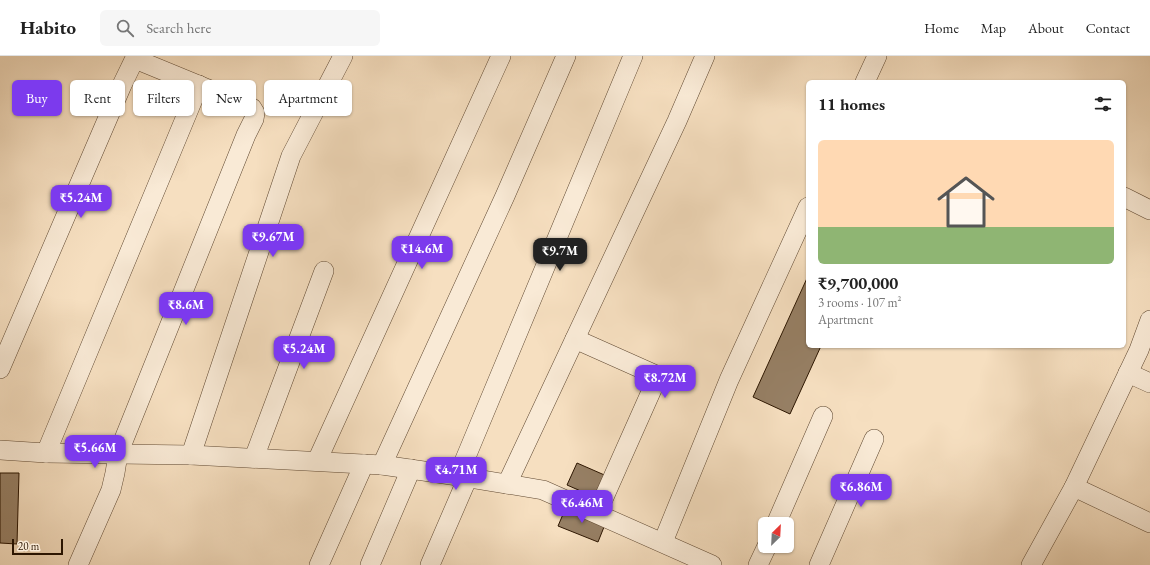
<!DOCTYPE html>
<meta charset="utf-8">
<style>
:root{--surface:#fff;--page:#f6f6f6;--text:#222;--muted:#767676;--line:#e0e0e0;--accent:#7c3aed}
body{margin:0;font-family:"EB Garamond",serif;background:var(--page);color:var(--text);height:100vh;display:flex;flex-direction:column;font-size:15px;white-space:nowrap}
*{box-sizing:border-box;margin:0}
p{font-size:13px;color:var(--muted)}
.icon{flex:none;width:22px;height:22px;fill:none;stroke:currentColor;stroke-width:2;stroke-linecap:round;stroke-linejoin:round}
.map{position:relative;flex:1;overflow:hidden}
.drawer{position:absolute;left:806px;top:24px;width:320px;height:268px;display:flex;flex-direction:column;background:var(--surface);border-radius:6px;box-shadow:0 1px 3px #0004}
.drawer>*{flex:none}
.guide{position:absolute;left:12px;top:24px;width:380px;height:36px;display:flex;gap:8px}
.needle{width:26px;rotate:24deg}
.buttons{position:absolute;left:758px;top:461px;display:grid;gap:8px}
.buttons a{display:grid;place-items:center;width:36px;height:36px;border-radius:6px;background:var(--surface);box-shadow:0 1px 3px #0004;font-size:20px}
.scale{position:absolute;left:12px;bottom:10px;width:51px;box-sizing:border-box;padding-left:4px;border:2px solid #2d1601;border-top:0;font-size:11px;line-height:14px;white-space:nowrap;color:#2d1601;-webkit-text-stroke:3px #f9ead6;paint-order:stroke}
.price{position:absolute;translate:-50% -34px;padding:0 9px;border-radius:8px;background:var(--accent);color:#fff;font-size:13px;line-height:26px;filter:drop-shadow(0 1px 2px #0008)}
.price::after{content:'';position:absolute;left:50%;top:24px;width:12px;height:9px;margin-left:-6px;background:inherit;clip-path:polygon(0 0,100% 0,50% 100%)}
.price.current{background:#222;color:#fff}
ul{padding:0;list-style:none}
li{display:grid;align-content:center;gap:8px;height:212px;padding:0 12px}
li span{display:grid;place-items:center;height:124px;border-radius:6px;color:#555}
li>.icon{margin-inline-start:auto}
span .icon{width:72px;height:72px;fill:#fffc;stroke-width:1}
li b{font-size:17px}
h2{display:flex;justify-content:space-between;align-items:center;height:48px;padding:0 12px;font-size:17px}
.chip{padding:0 14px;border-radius:6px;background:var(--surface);box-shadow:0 1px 3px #0004;font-size:14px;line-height:36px}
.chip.current{background:var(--accent);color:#fff}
header{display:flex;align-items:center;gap:24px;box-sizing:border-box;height:56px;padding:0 20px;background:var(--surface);border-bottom:1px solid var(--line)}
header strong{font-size:19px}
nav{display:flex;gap:22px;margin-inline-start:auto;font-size:14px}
.search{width:280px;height:36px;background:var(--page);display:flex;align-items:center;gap:10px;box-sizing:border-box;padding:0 14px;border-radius:6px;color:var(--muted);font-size:15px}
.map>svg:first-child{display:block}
.building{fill:#967f64;stroke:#2d1601}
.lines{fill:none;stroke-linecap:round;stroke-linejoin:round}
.minor-casing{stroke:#5f4831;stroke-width:20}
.minor{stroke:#f9ead6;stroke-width:19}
</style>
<header>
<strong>Habito</strong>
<div class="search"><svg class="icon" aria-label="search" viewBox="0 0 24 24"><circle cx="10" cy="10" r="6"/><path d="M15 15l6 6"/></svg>Search here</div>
<nav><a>Home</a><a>Map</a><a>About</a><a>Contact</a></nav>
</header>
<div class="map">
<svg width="1150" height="509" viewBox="0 0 1150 509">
<rect width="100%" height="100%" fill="#f6dfc0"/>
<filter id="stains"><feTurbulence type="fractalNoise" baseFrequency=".005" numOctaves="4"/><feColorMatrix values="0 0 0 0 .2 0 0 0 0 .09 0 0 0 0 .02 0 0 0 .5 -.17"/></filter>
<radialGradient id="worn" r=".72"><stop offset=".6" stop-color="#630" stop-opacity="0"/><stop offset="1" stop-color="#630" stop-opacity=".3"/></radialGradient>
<g class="building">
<path d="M808 220V290H821L790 358 753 341Z"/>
<path d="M577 407 609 421 599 443 567 429Z"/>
<path d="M0 417H19L17 488 0 487Z"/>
<path d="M567 449 606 466 598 486 558 470Z"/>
</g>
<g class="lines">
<g class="minor-casing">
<g id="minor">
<path d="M865 26 877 0"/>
<path d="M1124 141 1150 154"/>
<path d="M575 283 658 320 597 457"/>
<path d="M0 313 122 29 136 0"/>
<path d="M1128 317 1150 327"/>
<path d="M0 394 46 397 191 399 382 409 458 420 543 434 712 509"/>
<path d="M46 397 199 29"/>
<path d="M191 399 291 100 343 0"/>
<path d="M254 402 324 215"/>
<path d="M317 405 501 0"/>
<path d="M382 409 505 140 566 0"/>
<path d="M458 420 633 0"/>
<path d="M507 428 677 65 705 0"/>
<path d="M1074 431 1150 467"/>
<path d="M776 468 823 360"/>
<path d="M663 486 729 324 808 151"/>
<path d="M78 509 111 434 115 417 118 398 246 79 254 63 255 57 252 52 242 47 135 3"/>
<path d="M319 509 364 408"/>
<path d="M370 509 411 413"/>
<path d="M430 509 468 421"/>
<path d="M758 509 767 490"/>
<path d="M819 509 874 383"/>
<path d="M1031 509 1074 431 1139 294 1150 264"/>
</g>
</g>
<use href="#minor" class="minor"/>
</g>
<rect width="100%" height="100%" filter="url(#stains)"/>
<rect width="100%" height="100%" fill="url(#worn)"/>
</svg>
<div class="buttons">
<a><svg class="needle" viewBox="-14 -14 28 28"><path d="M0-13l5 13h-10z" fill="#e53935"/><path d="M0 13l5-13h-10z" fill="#767676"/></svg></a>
</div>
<div class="scale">20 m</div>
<b class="price" style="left:81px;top:163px">₹5.24M</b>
<b class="price" style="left:273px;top:202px">₹9.67M</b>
<b class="price" style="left:422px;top:214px">₹14.6M</b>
<b class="price current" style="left:560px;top:216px">₹9.7M</b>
<b class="price" style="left:186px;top:270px">₹8.6M</b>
<b class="price" style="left:304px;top:314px">₹5.24M</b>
<b class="price" style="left:665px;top:343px">₹8.72M</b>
<b class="price" style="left:95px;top:413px">₹5.66M</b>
<b class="price" style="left:456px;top:435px">₹4.71M</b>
<b class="price" style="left:861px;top:452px">₹6.86M</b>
<b class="price" style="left:582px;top:468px">₹6.46M</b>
<div class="guide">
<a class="chip current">Buy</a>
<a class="chip">Rent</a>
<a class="chip">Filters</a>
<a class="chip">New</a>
<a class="chip">Apartment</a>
</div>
<section class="drawer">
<h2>11 homes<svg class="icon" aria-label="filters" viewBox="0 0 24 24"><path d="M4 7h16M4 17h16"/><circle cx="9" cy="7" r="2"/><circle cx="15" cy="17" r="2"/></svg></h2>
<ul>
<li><span style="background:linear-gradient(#ffd9b3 70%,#8fb573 0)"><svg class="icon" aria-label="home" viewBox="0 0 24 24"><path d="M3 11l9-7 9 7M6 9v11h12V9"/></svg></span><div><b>₹9,700,000</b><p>3 rooms · 107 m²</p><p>Apartment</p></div></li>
</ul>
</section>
</div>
